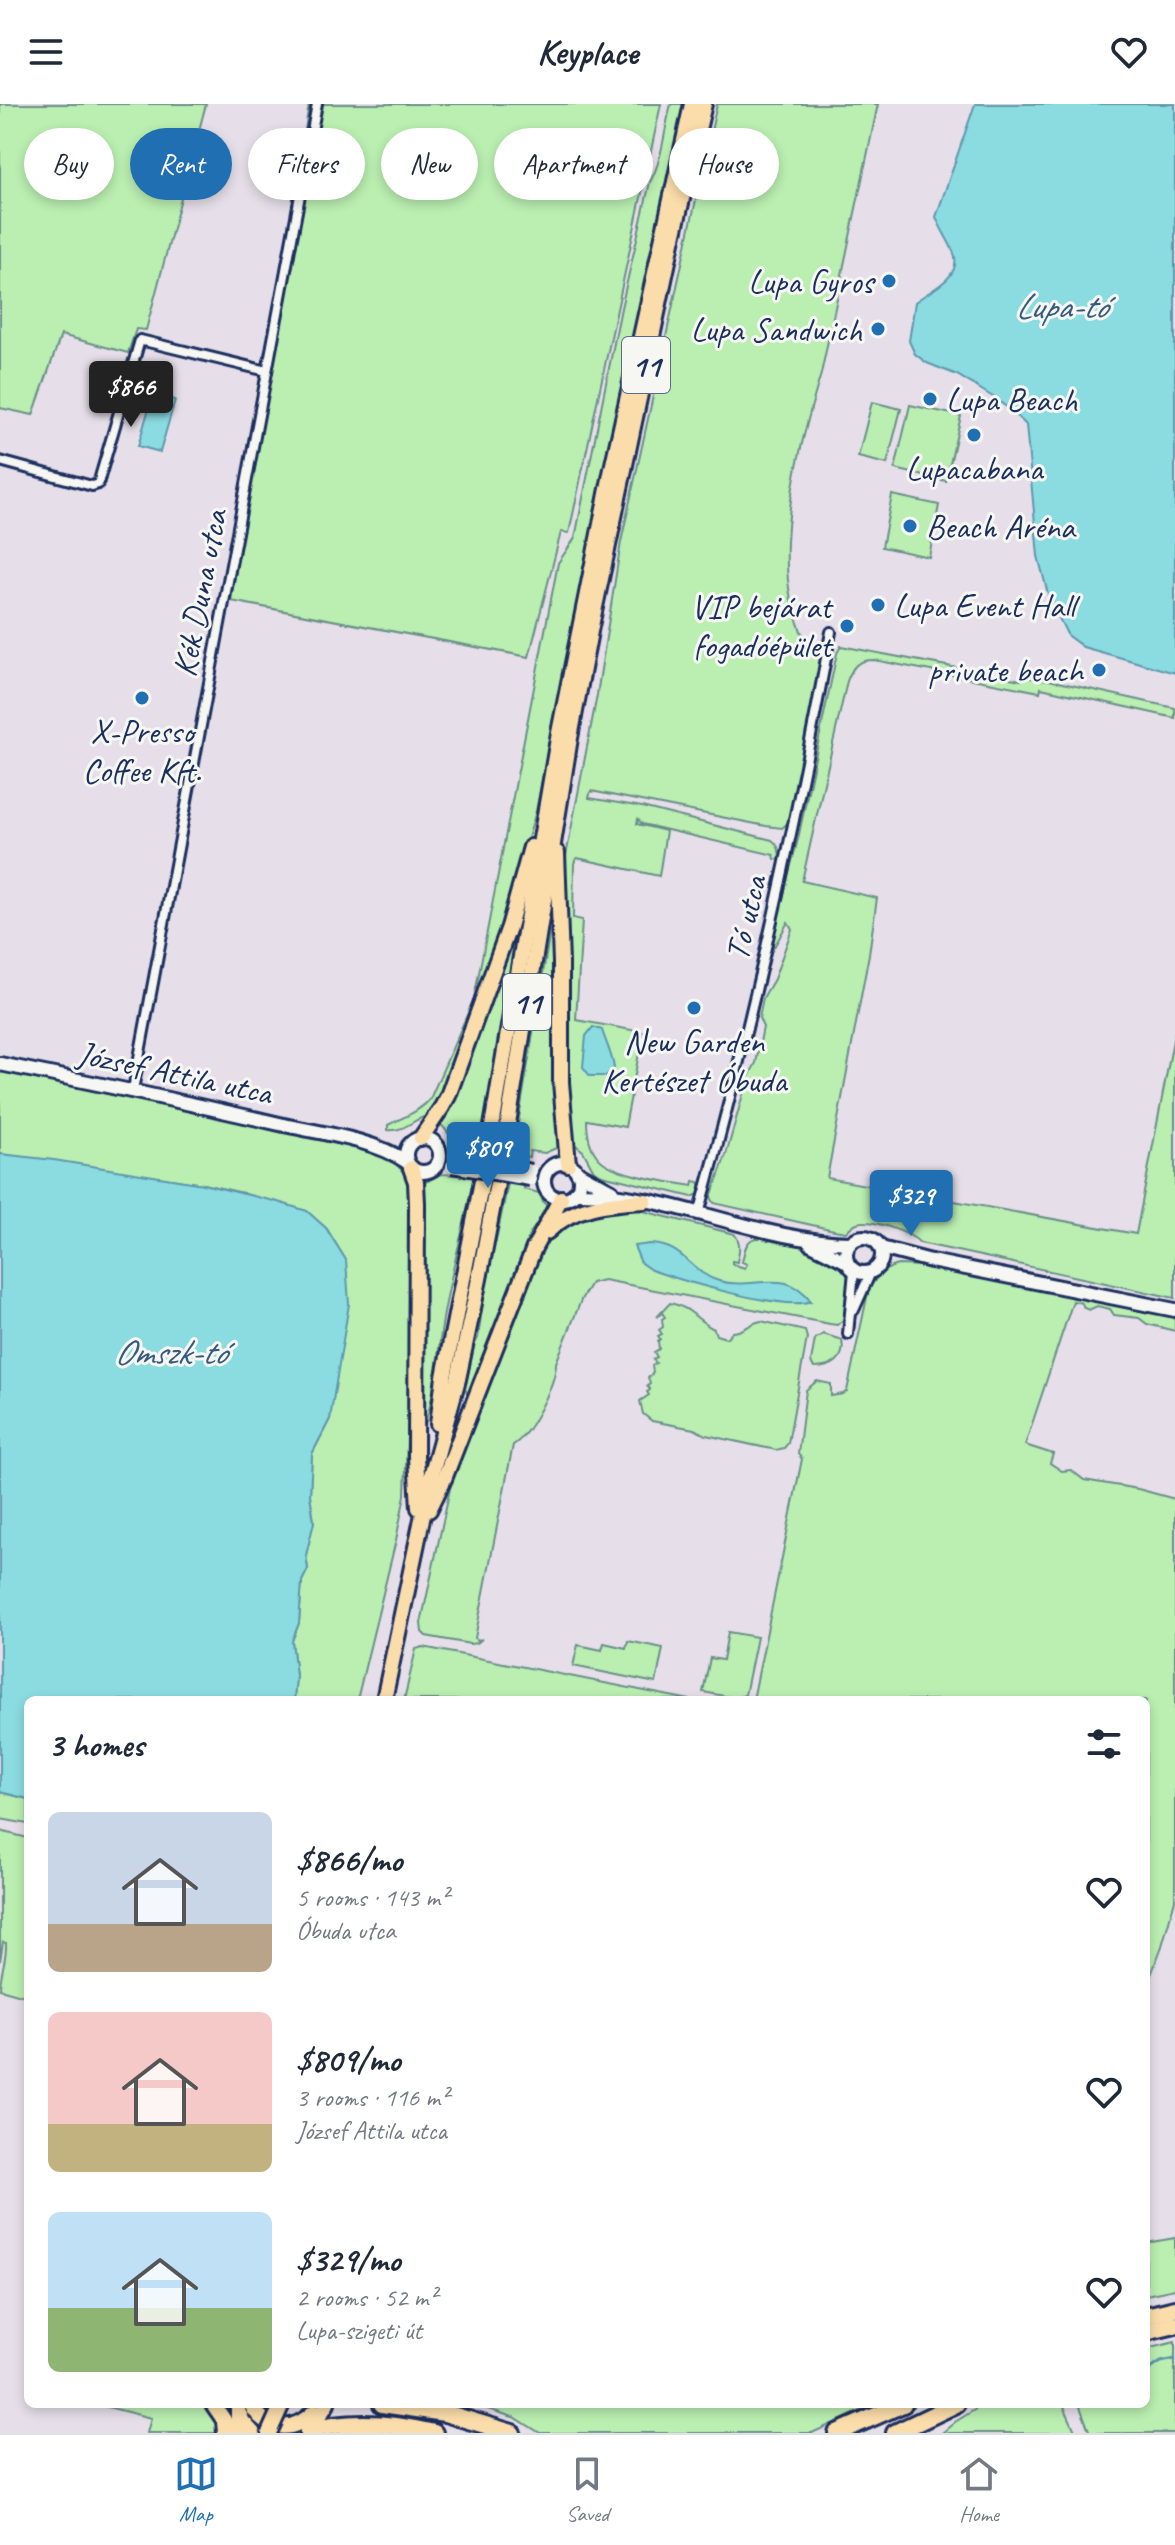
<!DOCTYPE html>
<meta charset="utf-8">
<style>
:root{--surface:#fff;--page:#f6f6f7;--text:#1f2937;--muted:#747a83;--line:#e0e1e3;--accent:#1f6fb2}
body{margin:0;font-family:Caveat,sans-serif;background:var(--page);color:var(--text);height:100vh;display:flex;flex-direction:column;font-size:30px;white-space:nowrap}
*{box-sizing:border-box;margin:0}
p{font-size:26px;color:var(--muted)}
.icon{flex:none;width:44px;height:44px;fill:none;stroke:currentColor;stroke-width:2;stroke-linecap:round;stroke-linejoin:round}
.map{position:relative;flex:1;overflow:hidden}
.panel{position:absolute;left:24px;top:1592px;width:1126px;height:712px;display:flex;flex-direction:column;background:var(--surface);border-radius:12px;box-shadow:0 4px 12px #0003}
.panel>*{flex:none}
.top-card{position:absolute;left:24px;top:24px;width:1128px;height:72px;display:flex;gap:16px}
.price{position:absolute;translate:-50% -68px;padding:0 18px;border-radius:8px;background:var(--accent);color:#fff;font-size:26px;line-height:52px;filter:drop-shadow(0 2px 4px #0008)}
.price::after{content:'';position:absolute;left:50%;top:48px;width:24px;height:18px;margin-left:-12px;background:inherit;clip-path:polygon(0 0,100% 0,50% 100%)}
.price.active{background:#222;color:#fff}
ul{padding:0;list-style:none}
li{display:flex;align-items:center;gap:24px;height:200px;padding:0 24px}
li span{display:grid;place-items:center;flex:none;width:224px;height:160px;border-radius:12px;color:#555}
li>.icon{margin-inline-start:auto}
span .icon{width:96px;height:96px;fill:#fffc;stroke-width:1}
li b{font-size:34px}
h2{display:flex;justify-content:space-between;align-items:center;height:96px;padding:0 24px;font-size:34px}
.chip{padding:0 28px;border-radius:36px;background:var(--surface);box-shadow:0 4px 12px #0003;font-size:28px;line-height:72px}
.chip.active{background:var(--accent);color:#fff}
header{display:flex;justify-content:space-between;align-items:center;height:104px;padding:0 24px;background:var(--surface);font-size:36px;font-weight:600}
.dock{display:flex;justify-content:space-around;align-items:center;height:112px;border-top:2px solid var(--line);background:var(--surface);font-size:22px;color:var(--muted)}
.dock a{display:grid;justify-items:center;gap:4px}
.dock .active{color:var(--accent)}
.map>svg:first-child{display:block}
.green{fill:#baefb1;stroke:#6a8f88;stroke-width:2}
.water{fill:#8adce1;stroke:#5e97ad;stroke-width:2}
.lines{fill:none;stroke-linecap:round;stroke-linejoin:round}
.stream{stroke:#5e97ad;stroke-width:3}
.street-casing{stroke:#1b2f5e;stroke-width:14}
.secondary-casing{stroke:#1b2f5e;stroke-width:18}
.primary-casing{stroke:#1b2f5e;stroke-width:20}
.highway-casing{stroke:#1b2f5e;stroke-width:22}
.street{stroke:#f6f6f2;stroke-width:8}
.secondary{stroke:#f6f6f2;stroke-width:12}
.primary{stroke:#fbddab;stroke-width:14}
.highway{stroke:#fbddab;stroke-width:16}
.secondary-bridge-casing{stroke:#1b2f5e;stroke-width:18;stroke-linecap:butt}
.primary-bridge-casing{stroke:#1b2f5e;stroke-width:20;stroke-linecap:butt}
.secondary-bridge{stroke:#f6f6f2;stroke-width:12}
.primary-bridge{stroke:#fbddab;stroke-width:14}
.poi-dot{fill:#1f6fb2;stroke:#f6f6f2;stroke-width:3}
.labels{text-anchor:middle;stroke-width:6;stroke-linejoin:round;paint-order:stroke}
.shield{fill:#f6f6f2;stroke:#5d6b8a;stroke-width:2}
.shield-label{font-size:32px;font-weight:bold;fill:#1b2f5e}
.poi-label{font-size:34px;fill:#1b2f5e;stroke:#f6f6f2;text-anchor:end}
.street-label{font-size:34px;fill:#1b2f5e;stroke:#f6f6f2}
.water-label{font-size:36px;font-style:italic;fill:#375a7f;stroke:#f6f6f2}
</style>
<header><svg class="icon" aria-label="menu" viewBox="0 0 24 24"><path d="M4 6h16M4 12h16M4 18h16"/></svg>Keyplace<svg class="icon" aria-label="heart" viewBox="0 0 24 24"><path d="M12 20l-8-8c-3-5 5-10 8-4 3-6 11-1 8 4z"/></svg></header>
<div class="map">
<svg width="1175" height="2329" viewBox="0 0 1175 2329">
<rect width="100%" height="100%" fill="#e6dfe9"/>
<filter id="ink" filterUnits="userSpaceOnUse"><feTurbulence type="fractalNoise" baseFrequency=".0125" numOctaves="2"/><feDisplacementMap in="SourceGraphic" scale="16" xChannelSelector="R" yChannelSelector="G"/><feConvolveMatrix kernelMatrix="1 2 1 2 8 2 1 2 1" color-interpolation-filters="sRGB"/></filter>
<g filter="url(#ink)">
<g class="green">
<path d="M0 0H206L146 226 136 225 128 249 61 231 33 311 0 304Z"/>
<path d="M309 0H661L569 429 561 428 529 553 231 497Z"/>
<path d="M671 0H688L567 547 536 707 490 864 455 957 431 1011C414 1013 406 1028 388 1026V1021C403 1013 419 1008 430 995L474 895 558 459 575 434 621 204 650 78C663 54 664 27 671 0Z"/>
<path d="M717 0H878L821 270C800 339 771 448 797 516 799 521 801 529 804 533 808 540 818 543 822 549L789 718 782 724 766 722 591 687 589 694 642 703 772 736C779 741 780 748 780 756L775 755 774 751 642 720 638 715 637 720 666 727 659 772 577 754 574 759 573 814 582 816 576 916 643 928 625 1023 587 1016C587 1028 589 1042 597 1052 610 1071 670 1078 693 1082L694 1077 699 1078 701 1083 699 1090 692 1093 602 1071 594 1067 583 1047 573 1039 570 1028 566 973 564 829 566 752 597 591 621 438Z"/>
<path d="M872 298 901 305 887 360 858 353Z"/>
<path d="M910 301 961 312 946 377 895 365Z"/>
<path d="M892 391 939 401 929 453 882 443Z"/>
<path d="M841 542 1021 576 1022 573 1049 576 1175 604V614L1041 584 1040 588 874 556C857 556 853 562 847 577L802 777 877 794 869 850 827 1074 1136 1130 1175 926V1194L920 1139C911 1129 871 1114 857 1119 852 1121 849 1125 846 1128L834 1126 714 1099 711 1093 726 1051 747 976 756 959 763 923 759 914 763 894 774 875 792 825 788 818 773 845 771 836 798 735 837 549Z"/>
<path d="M554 818 565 1040 545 1049 530 1047 529 1053 513 1050 551 821Z"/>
<path d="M517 826 520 828 486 1045 468 1042 469 1034 450 1031 438 1017 514 827Z"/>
<path d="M0 966 368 1046 392 1055 404 1069 411 1086 414 1132 405 1391 396 1436 357 1596H294L296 1572 292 1537 299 1519 302 1477 308 1465 306 1451 314 1417 310 1391 312 1350 330 1315 345 1155 327 1125 243 1089 203 1080 0 1050Z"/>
<path d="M459 1067 474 1070C466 1121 449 1171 442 1222 437 1255 435 1289 425 1320L422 1080 441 1070 458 1071Z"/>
<path d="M509 1075 524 1078V1085L539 1089 544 1099 549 1103 531 1128 471 1289H467L465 1285 474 1242 478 1234 484 1192Z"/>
<path d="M631 1104 734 1130C742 1139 739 1147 737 1158L732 1157V1160L745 1164 747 1160 742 1158C744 1151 744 1141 751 1136 764 1128 827 1147 839 1158 842 1161 844 1165 846 1168 853 1181 847 1203 843 1216L837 1221 830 1220 604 1176 591 1179 582 1194 556 1259C556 1280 530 1331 513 1341L475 1534 477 1537 482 1535 477 1539 470 1540 426 1532 422 1528 421 1519 454 1366 541 1141C569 1107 590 1106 631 1104Z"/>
<path d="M898 1161 926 1162 957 1167 1175 1210V1227L1147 1220 1139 1214 1114 1211 1110 1205 1097 1202 1089 1206 1084 1204 1082 1199 1073 1197 1025 1341 1053 1350 1050 1359 1062 1367 1071 1366 1084 1376 1138 1385 1175 1395V1796L1162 1842 1146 1884V1596H753L802 1355 798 1350 806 1286 817 1277 831 1280V1292L843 1290 847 1287 869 1184C876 1174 886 1163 898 1161Z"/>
<path d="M670 1199C691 1203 696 1216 714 1225L716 1231 726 1234 732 1228C743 1228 750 1219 761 1217L805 1227 807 1234 788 1339 784 1344 776 1346 706 1331 694 1325 652 1317 643 1310 640 1297 649 1291 647 1288 650 1286 647 1282 650 1280 648 1273 653 1269 652 1261 656 1259 653 1255 657 1253 654 1248 659 1245 658 1237 660 1235 658 1232 662 1230 659 1226 663 1223 662 1215 665 1213 662 1209 657 1213Z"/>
<path d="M823 1230 842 1236C846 1256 832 1264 814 1264L811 1258 815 1235Z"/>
<path d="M728 1528 757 1533 745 1591 735 1594 703 1588 710 1554 723 1556Z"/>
<path d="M628 1537 663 1544 656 1579 573 1562 578 1541 602 1546 604 1539 626 1544Z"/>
<path d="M423 1543 690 1596H404L416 1545Z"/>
<path d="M0 1688 28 1695V1720L0 1715Z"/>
<path d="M0 1727 28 1734V1893L0 1885C0 1869 7 1855 6 1839L3 1838 0 1857Z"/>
<path d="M1175 2134V2185L1146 2191V2139Z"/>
<path d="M1175 2238V2329H1090L1079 2300H1146V2245Z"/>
<path d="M96 2300H199C216 2304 217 2313 220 2329H147L151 2314Z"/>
<path d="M472 2300H876L812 2329H540L516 2314Z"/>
<path d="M984 2300H1063L1076 2329H942L955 2318Z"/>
</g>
<g class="water">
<path d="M975 0H1175V569L1083 543 1068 532 1049 494 1038 452 1026 321 1012 307 993 293 957 271 927 259 915 250 909 237 915 198C930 186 965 173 953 147 948 135 941 126 936 113Z"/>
<path d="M153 290 175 296 160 348 138 342Z"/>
<path d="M593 923 602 926C606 939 612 950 614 964L606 972H590L583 963 586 932Z"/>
<path d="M0 1050 54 1056 203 1080 278 1098 307 1107 326 1124 346 1156 349 1200 330 1315 312 1350 310 1391 314 1418 306 1451 308 1465 302 1477 299 1519 292 1537 296 1572 294 1596H28V1695L0 1688Z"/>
<path d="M650 1140C686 1141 688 1168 719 1177 754 1187 785 1162 811 1197 786 1208 680 1176 651 1166L641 1159 634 1142Z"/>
</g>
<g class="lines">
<path class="stream" d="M1146 2268 1161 2258 1175 2255"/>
<g class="street-casing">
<g id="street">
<path d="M0 357 92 382 98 380 140 236 267 267"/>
<path d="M133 986 317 0"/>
<path d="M699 1110C752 918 795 723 831 528"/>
<path d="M854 1206 871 1168"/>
<path d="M848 1230 854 1167"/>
</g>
</g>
<g class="secondary-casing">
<g id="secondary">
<path d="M0 960C95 979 189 999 284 1021 322 1029 375 1036 407 1058"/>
<circle cx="423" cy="1051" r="17"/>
<circle cx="562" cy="1077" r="18"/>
<path d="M577 1068 612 1087"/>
<path d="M575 1089C666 1087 759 1138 851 1139"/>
<circle cx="864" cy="1151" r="18"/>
<path d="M811 1140 847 1158"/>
<path d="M881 1144 931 1157 1175 1206"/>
</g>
</g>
<g class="primary-casing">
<g id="primary">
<path d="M557 749 561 859V978L568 1060"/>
<path d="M421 1034 442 1003 448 992 509 823 531 743"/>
<path d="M411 1064 416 1078 417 1100 416 1352 419 1404"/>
<path d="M547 1128C573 1101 610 1099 645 1097"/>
<path d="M438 1320 444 1273 488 1046 559 629 612 365 692 0"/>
<path d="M429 1406 444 1375 534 1144 561 1094"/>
<path d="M384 1596 431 1372 458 1275 479 1175 506 1032 570 634 591 522 672 138 704 0"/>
<path d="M213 2300 224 2316 225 2329"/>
<path d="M251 2300C267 2329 293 2329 315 2307"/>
<path d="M239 2309 243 2318 253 2329"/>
<path d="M314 2320 327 2300"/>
<path d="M238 2329V2300"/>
</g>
</g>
<g class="highway-casing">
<g id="highway">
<path d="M1146 2212 1175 2205"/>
<path d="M1146 2228 1175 2221"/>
<path d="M382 2300 445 2309 512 2329"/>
<path d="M308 2327C349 2316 393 2319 434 2329"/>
<path d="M837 2329 903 2300"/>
<path d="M895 2329 956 2300"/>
</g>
</g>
<use href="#street" class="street"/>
<use href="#secondary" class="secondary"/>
<use href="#primary" class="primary"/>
<use href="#highway" class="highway"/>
<g class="secondary-bridge-casing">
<g id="secondary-bridge">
<path d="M454 1052 531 1067"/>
<path d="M452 1062 530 1075"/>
</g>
</g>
<g class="primary-bridge-casing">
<path id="primary-bridge" d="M269 2329 282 2300"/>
</g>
<use href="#secondary-bridge" class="secondary-bridge"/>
<use href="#primary-bridge" class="primary-bridge"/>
</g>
</g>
<g class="poi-dot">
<circle cx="889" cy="177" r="8"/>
<circle cx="878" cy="225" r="8"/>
<circle cx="930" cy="295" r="8"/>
<circle cx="974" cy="331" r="8"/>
<circle cx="910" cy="422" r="8"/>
<circle cx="878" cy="501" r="8"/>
<circle cx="847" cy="522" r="8"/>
<circle cx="1099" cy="566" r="8"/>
<circle cx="142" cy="594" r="8"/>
<circle cx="694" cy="904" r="8"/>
</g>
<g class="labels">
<g class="shield">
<rect x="622" y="233" width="48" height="56" rx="6"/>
<rect x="503" y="870" width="48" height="56" rx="6"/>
</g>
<g class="shield-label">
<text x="646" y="272">11</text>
<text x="527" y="909">11</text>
</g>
<g class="poi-label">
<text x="873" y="189">Lupa Gyros</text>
<text x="862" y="237">Lupa Sandwich</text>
<text x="946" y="307" text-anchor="start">Lupa Beach</text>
<text x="974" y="376" text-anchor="middle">Lupacabana</text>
<text x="926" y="434" text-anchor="start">Beach Aréna</text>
<text x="894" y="513" text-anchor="start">Lupa Event Hall</text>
<text x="831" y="514">VIP bejárat<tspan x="831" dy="39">fogadóépület</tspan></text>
<text x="1083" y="578">private beach</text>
<text x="142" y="639" text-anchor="middle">X-Presso<tspan x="142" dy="39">Coffee Kft.</tspan></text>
<text x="694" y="949" text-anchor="middle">New Garden<tspan x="694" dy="39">Kertészet Óbuda</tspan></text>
</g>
<g class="street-label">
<text transform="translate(199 489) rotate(-79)" y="12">Kék Duna utca</text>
<text transform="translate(745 814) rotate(-77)" y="12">Tó utca</text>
<text transform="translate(175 968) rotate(12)" y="12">József Attila utca</text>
</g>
<g class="water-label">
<text x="1061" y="214">Lupa-tó</text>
<text x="170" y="1260">Omszk-tó</text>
</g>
</g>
</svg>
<b class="price active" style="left:131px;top:325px">$866</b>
<b class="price" style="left:488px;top:1086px">$809</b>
<b class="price" style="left:911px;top:1134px">$329</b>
<div class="top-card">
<a class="chip">Buy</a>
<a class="chip active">Rent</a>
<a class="chip">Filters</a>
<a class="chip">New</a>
<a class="chip">Apartment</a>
<a class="chip">House</a>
</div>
<section class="panel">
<h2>3 homes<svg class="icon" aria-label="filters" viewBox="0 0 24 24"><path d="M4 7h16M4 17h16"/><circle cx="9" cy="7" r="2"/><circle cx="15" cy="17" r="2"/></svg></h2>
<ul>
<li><span style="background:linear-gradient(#c9d6e8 70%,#b9a48a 0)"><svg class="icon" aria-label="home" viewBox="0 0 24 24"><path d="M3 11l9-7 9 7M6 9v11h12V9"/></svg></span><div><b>$866/mo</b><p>5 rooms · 143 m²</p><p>Óbuda utca</p></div><svg class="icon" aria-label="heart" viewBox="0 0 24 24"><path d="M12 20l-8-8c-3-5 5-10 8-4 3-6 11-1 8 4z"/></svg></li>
<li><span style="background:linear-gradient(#f6c9c9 70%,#c2b280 0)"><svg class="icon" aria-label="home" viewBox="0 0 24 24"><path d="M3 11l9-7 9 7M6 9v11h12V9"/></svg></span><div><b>$809/mo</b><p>3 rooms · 116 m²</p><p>József Attila utca</p></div><svg class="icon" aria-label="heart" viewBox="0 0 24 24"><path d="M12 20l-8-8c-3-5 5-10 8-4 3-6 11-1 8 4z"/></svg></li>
<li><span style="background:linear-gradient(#bfe0f5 60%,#8fb573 0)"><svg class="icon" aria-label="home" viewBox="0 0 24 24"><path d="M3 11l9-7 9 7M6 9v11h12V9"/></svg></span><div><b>$329/mo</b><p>2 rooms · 52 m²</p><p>Lupa-szigeti út</p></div><svg class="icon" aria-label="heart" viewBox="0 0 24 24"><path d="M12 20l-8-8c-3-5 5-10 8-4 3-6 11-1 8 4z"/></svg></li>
</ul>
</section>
</div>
<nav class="dock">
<a class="active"><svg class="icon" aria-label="map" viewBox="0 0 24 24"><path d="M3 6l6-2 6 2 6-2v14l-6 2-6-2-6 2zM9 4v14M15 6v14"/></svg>Map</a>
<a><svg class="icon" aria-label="saved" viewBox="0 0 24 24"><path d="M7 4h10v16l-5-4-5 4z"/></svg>Saved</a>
<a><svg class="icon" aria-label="home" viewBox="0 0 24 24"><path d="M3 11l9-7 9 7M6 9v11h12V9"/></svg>Home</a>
</nav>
